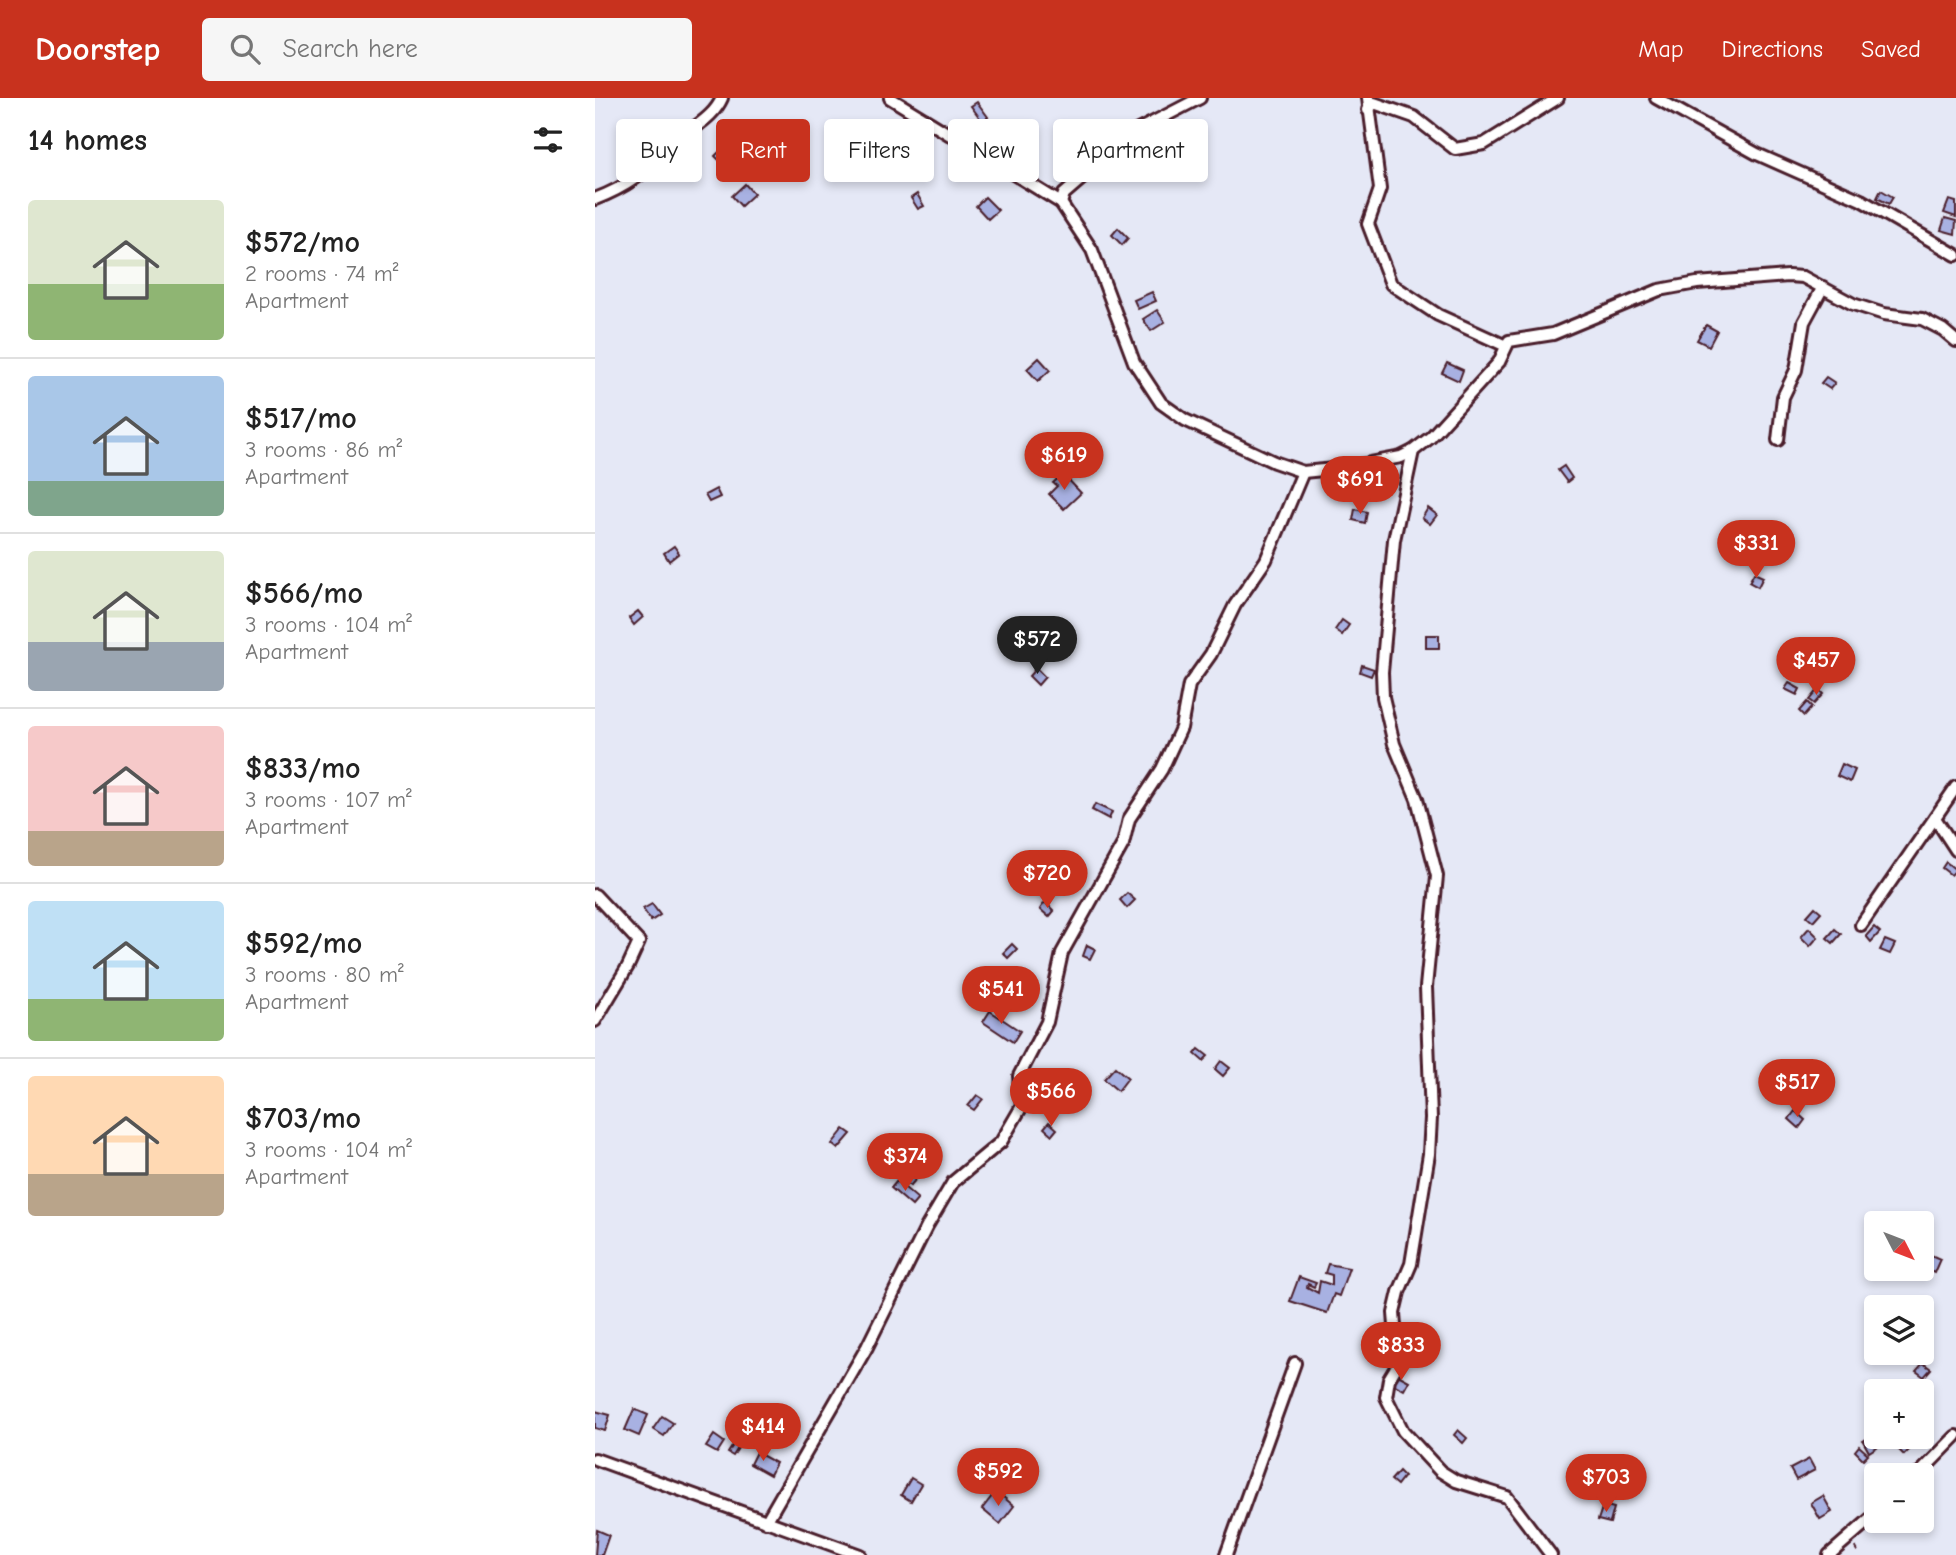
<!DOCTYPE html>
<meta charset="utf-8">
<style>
:root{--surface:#fff;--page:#f6f6f6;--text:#222;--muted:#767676;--line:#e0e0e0;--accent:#c8321e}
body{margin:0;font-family:"Comic Neue",sans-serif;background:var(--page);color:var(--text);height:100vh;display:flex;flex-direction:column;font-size:26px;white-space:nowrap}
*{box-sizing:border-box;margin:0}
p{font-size:23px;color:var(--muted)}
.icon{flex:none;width:38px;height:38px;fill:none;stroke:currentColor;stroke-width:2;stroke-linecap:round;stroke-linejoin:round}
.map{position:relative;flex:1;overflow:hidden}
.drawer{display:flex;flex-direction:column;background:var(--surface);width:595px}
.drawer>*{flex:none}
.banner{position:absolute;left:21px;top:21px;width:665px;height:63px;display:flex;gap:14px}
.needle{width:46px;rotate:132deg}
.fabs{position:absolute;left:1269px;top:1113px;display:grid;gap:14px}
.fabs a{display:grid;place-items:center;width:70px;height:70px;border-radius:7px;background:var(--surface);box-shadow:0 4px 10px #0003;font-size:35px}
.price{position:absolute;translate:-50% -60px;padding:0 16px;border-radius:24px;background:var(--accent);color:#fff;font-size:23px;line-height:46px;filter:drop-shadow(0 2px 4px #0008)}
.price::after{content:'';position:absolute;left:50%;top:42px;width:21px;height:16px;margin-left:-10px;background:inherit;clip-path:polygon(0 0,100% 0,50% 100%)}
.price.selected{background:#222;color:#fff}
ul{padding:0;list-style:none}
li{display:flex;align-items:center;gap:21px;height:175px;padding:0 28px}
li+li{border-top:2px solid var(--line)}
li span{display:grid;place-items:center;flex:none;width:196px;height:140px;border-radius:7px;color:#555}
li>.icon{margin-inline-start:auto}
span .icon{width:84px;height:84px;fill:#fffc;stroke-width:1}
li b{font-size:30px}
h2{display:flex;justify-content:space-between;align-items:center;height:84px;padding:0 28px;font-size:30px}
.pill{padding:0 24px;border-radius:7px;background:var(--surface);box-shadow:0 4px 10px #0003;font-size:24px;line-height:63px}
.pill.selected{background:var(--accent);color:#fff}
header{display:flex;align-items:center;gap:42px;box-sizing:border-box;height:98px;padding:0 35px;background:var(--accent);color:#fff}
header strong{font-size:33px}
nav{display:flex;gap:38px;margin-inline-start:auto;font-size:24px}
.search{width:490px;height:63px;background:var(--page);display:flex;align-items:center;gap:18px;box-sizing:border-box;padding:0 24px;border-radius:7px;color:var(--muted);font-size:26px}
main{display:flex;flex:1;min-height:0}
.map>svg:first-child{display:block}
.building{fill:#a8b1e2;stroke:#4a1f2b;stroke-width:2}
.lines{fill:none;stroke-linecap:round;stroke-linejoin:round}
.street-casing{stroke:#4a1f2b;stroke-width:16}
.path{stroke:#4a1f2b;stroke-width:2.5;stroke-dasharray:5 5;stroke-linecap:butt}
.street{stroke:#fff;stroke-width:10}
</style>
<header>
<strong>Doorstep</strong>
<div class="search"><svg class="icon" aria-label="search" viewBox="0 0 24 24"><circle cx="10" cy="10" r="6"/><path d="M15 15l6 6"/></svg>Search here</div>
<nav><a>Map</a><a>Directions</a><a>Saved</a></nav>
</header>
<main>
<section class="drawer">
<h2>14 homes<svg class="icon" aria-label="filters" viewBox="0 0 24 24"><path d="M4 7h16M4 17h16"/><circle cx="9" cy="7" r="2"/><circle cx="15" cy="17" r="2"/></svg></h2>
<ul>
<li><span style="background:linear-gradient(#dfe7d0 60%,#8fb573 0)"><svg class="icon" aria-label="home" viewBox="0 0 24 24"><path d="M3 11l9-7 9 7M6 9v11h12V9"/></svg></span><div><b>$572/mo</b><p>2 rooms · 74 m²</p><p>Apartment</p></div></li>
<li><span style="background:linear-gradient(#a9c7e8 75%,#7fa58c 0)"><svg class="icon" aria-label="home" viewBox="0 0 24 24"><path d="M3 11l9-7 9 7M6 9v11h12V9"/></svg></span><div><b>$517/mo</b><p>3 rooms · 86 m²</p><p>Apartment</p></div></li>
<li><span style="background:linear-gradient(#dfe7d0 65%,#9aa5b1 0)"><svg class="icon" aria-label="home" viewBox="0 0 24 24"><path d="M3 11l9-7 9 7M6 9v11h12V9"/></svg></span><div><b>$566/mo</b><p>3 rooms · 104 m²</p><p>Apartment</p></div></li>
<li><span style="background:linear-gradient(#f6c9c9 75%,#b9a48a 0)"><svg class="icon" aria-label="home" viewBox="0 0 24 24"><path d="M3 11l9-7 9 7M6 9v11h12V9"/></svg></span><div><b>$833/mo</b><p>3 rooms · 107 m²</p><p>Apartment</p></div></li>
<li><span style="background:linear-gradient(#bfe0f5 70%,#8fb573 0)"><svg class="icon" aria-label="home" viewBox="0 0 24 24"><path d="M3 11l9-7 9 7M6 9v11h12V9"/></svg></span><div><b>$592/mo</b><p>3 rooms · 80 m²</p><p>Apartment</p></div></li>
<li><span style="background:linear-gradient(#ffd9b3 70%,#b9a48a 0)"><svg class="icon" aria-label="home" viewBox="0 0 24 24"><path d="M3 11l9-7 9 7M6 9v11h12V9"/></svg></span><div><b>$703/mo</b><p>3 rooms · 104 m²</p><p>Apartment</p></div></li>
</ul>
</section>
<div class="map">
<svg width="1361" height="1457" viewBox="0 0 1361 1457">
<rect width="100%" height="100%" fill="#e5e8f6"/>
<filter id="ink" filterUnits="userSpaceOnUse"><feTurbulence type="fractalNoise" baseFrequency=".0143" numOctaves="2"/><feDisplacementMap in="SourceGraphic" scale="14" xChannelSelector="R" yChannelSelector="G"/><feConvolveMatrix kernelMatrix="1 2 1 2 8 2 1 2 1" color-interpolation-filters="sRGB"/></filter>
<g filter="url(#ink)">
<g class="building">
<path d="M382 4 393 19 387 23 376 8Z"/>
<path d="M129 49 137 57 128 66 120 58Z"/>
<path d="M150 86 159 96 146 108 137 98Z"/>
<path d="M1286 92 1298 99 1294 106 1282 100Z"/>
<path d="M322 96 329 108 323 111 316 100Z"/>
<path d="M390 99 403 112 393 121 381 108Z"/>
<path d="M1354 102 1361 104V119L1349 115Z"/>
<path d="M1350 120 1361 123 1360 136 1346 132Z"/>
<path d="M523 130 533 140 527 147 517 137Z"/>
<path d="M557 194 561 203 543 211 539 202Z"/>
<path d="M562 212 570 224 556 233 548 221Z"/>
<path d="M1111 227 1122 233 1114 248 1102 242Z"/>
<path d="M444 260 455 272 443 283 432 271Z"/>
<path d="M852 265 868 272 864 283 847 275Z"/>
<path d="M1231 279 1240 285 1235 291 1226 285Z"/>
<path d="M969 368 977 380 972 384 963 372Z"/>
<path d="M468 376 486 395 469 411 454 396 462 388 458 385Z"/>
<path d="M121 391 125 399 114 404 110 397Z"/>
<path d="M833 410 842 417 835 426 827 420Z"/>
<path d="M760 411 772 414 770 425 758 422Z"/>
<path d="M79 448 84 455 74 463 69 455Z"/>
<path d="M1159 475 1168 479 1163 489 1154 484Z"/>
<path d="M43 513 48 519 39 527 34 520Z"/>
<path d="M747 522 754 527 747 537 740 532Z"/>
<rect x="831" y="537" width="13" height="13"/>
<path d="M767 567 779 571 776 578 765 574Z"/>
<path d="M441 570 450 579 443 587 434 578Z"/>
<path d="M1194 585 1205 591 1202 597 1190 591Z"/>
<path d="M1223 591 1228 596 1219 606 1214 602Z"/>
<path d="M1212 604 1217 609 1209 618 1204 613Z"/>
<path d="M1247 666 1260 672 1255 684 1242 678Z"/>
<path d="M500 706 517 714 514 721 497 712Z"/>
<path d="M1351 764 1361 772 1356 777 1347 770Z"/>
<path d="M532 795 540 802 532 810 525 802Z"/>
<path d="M450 804 459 813 454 819 445 811Z"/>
<path d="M57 806 65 817 56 823 48 811Z"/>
<path d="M1220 809 1226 814 1218 823 1212 818Z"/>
<path d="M1279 829 1285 834 1276 844 1271 838Z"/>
<path d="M1214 830 1223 839 1215 848 1206 839Z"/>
<path d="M1240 831 1246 836 1238 845 1232 840Z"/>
<path d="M1290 842 1300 846 1295 856 1285 852Z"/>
<path d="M417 846 422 851 413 860 408 855Z"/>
<path d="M492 847 500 851 495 861 488 858Z"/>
<path d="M395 913 425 933 418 944 388 924Z"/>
<path d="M604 951 613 958 608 963 600 956Z"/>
<path d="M626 963 635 970 628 978 620 971Z"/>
<path d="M520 969 533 980 523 993 509 981Z"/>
<path d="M382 997 388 1001 379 1012 373 1008Z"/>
<path d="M1200 1013 1210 1022 1204 1030 1194 1021Z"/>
<path d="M454 1024 462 1031 457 1037 449 1030Z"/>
<path d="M249 1031 256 1036 243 1051 237 1046Z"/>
<path d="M322 1042 333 1052 330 1056 333 1059 319 1072 306 1061Z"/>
<path d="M315 1073 323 1079 315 1088 307 1081Z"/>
<path d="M302 1083 323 1101 317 1108 296 1090Z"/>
<path d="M1336 1157 1345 1161 1339 1175 1330 1171Z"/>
<path d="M733 1166 754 1170 744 1198 739 1196 732 1215 695 1203 704 1179 721 1185 719 1189 713 1186 712 1189 723 1195 725 1183 737 1187V1177L730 1175Z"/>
<path d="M1328 1265 1336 1271 1329 1279 1321 1273Z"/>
<path d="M803 1277 814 1283 809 1292 798 1286Z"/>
<path d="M39 1311 53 1317 44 1338 30 1332Z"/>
<path d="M0 1313 15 1317 10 1333 0 1330Z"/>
<path d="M67 1318 78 1325 69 1338 58 1331Z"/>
<path d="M863 1332 872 1340 868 1345 859 1337Z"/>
<path d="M119 1337 129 1344 122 1355 111 1349Z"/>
<path d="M1276 1338 1282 1349 1274 1354 1268 1343Z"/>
<path d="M1310 1343 1317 1349 1309 1357 1303 1351Z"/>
<path d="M140 1344 145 1347 138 1358 133 1355Z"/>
<path d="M1264 1348 1273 1356 1268 1361 1260 1353Z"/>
<path d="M161 1354 181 1365 175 1377 155 1366Z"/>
<path d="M1214 1361 1220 1372 1201 1382 1195 1371Z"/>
<path d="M804 1373 809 1378 802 1387 796 1382Z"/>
<path d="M316 1380 326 1386 316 1403 306 1397Z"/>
<path d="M401 1393 419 1408 405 1426 387 1411Z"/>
<path d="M1228 1398 1237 1414 1225 1421 1216 1405Z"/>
<path d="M1008 1407 1019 1410 1015 1425 1003 1422Z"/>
<path d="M2 1432 14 1437 7 1457H0Z"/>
</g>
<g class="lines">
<g class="street-casing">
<g id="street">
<path d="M295 0 466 105 497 152 539 264 566 305 590 322 679 364 708 374 749 370 806 359 818 353 836 339 904 264 914 243 958 236 1064 192 1102 185 1193 178 1208 179 1258 206 1289 216 1327 221 1348 232 1361 243"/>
<path d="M773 0 785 91 773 126 796 186 843 217 911 248"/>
<path d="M1061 0 1162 56 1266 102 1361 157"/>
<path d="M773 12 779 5 819 19 860 51 889 46 963 0"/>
<path d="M0 101C42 85 56 67 89 38 103 26 119 18 127 0"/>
<path d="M466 105 469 96 543 32 605 0"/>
<path d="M1183 342 1188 299 1201 272 1209 224 1228 189"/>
<path d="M818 353 799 442 787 574 788 599 799 646 822 701 842 778 831 889 836 1020 834 1056 816 1166 804 1194 799 1215 803 1266 794 1281 791 1299 808 1333 845 1373 861 1383 912 1399 956 1457"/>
<path d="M1340 720 1361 752"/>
<path d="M0 797 44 844 33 868 0 923"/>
<path d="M1266 827 1361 689"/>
<path d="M0 1361 265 1457"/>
<path d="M1323 1377 1361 1338"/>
<path d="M171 1424 272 1249 332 1128 358 1084 406 1044 427 1008 424 978 452 924 467 855 528 746 534 721 567 671 586 630 594 587 616 556 640 507 671 462 708 374"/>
<path d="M631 1457 700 1265"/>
<path d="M1234 1457 1281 1416"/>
</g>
</g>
<path class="path" d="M1260 1449 1265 1457"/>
<use href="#street" class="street"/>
</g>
</g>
</svg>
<div class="fabs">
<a><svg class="needle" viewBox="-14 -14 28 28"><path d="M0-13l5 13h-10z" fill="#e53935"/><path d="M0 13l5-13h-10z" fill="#767676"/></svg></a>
<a><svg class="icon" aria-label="layers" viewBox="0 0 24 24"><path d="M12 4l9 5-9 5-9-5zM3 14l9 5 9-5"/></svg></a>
<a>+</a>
<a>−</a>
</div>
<b class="price" style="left:469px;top:394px">$619</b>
<b class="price" style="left:765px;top:418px">$691</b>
<b class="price" style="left:1161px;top:482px">$331</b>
<b class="price selected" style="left:442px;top:578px">$572</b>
<b class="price" style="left:1221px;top:599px">$457</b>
<b class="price" style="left:452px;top:812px">$720</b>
<b class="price" style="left:406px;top:928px">$541</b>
<b class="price" style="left:1202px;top:1021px">$517</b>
<b class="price" style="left:456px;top:1030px">$566</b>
<b class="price" style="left:310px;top:1095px">$374</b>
<b class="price" style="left:806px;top:1284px">$833</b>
<b class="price" style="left:168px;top:1365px">$414</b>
<b class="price" style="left:403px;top:1410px">$592</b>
<b class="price" style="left:1011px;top:1416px">$703</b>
<div class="banner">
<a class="pill">Buy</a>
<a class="pill selected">Rent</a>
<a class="pill">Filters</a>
<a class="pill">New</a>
<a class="pill">Apartment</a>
</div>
</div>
</main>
